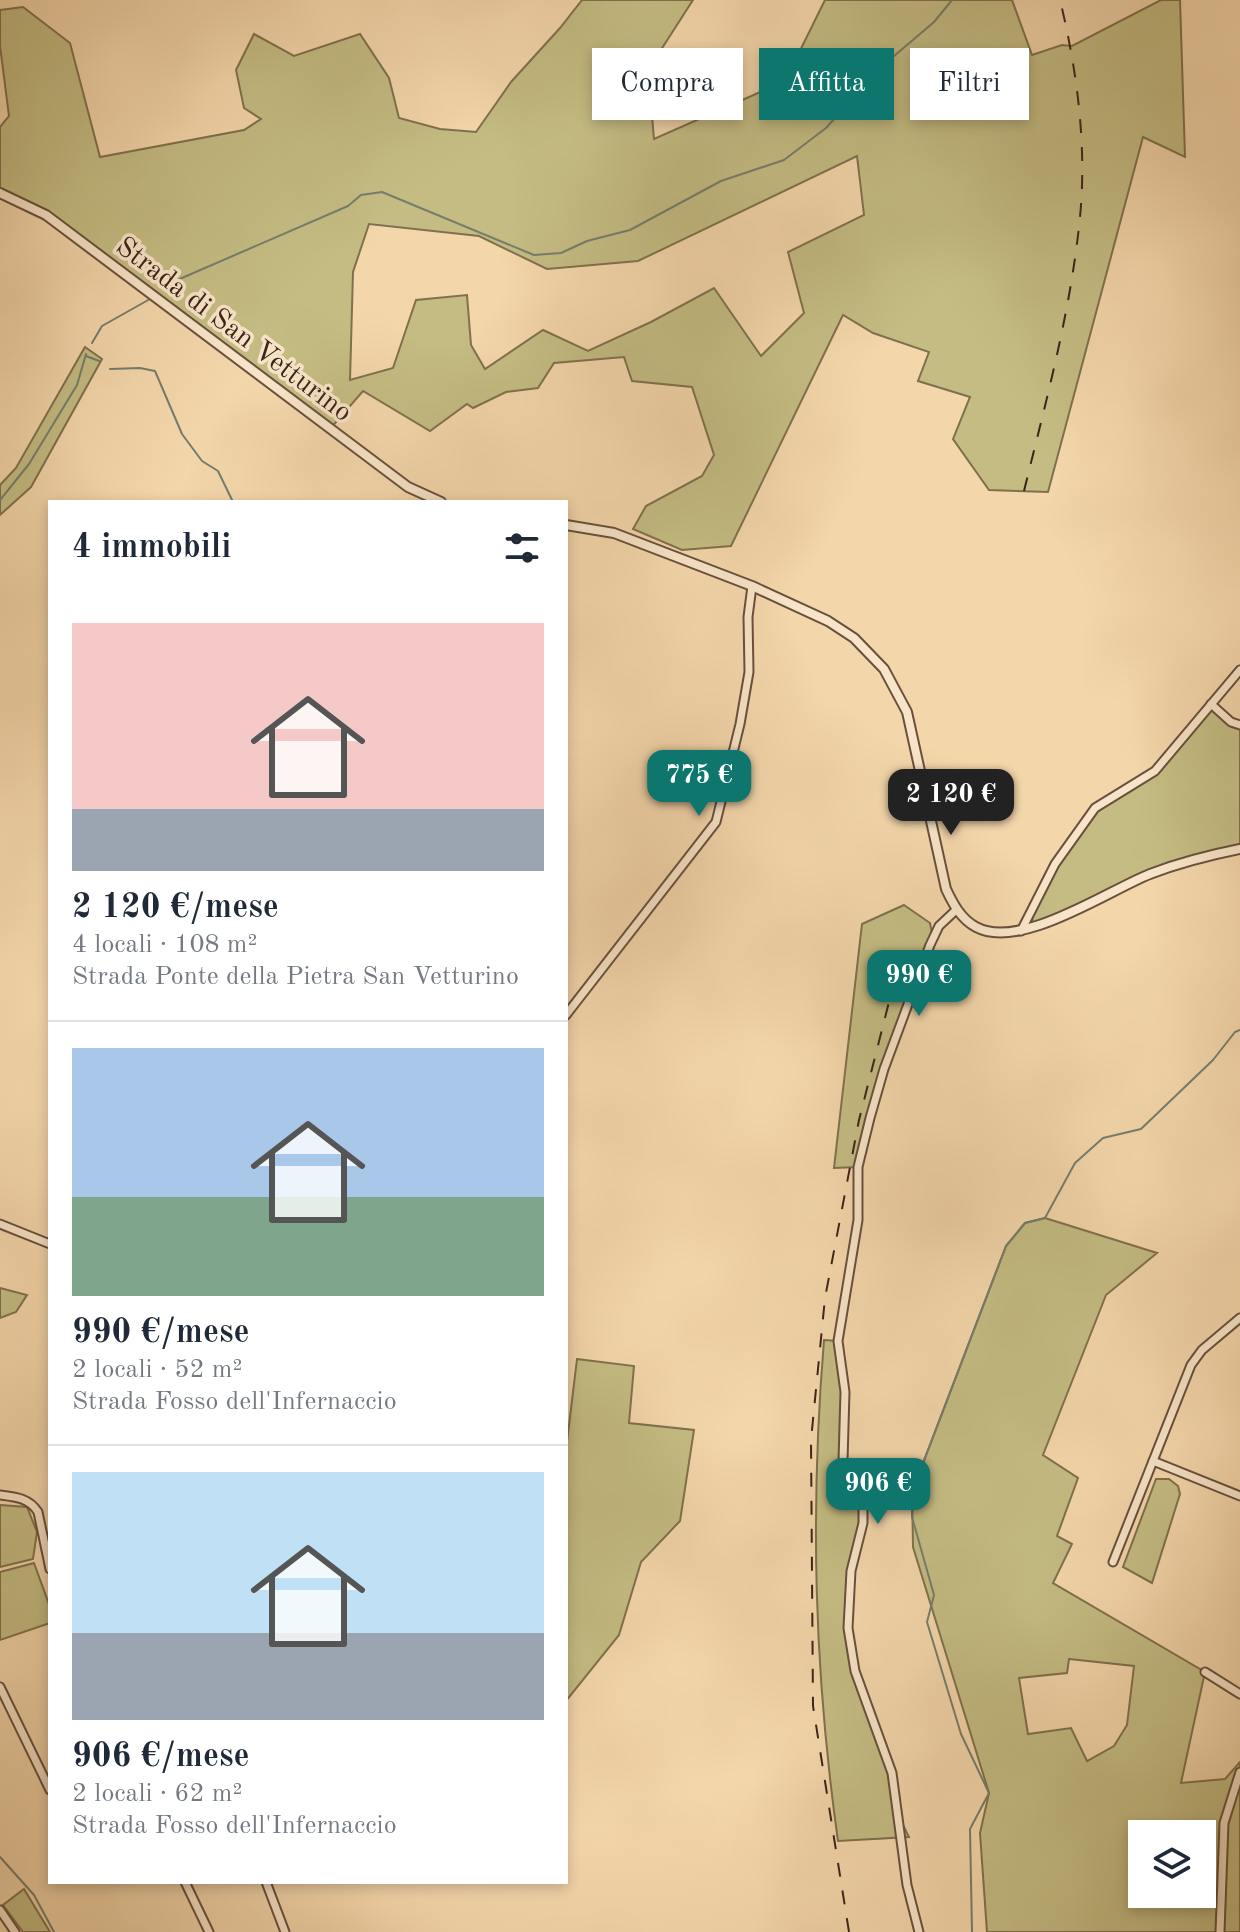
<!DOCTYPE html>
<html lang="it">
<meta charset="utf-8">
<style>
:root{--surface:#fff;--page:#f2f2f3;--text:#1f2937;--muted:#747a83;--line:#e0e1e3;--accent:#0f766e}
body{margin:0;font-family:"Old Standard TT",serif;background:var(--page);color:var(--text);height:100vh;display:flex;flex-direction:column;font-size:30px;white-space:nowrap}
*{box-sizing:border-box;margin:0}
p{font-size:26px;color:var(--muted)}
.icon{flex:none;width:44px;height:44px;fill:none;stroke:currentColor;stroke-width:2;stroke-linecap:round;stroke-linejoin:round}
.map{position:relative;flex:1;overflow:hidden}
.drawer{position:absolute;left:48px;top:500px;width:520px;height:1384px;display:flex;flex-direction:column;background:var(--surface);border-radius:0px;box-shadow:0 4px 12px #0003}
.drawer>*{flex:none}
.guide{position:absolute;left:592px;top:48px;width:528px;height:72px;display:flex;gap:16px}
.buttons{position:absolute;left:1128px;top:1820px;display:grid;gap:16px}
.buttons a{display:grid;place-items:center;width:88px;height:88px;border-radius:0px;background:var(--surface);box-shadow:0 4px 12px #0003;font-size:40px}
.price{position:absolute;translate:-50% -68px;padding:0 18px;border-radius:16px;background:var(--accent);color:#fff;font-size:26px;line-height:52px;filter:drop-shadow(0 2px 4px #0008)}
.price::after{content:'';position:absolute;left:50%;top:48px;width:24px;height:18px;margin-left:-12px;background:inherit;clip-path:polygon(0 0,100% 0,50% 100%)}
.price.on{background:#222;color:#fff}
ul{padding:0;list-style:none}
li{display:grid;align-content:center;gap:16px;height:424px;padding:0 24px}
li+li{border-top:2px solid var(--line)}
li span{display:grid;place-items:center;height:248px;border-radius:0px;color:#555}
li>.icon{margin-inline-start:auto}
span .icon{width:144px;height:144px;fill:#fffc;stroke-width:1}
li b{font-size:34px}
h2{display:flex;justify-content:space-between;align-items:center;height:96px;padding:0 24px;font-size:34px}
.pill{padding:0 28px;border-radius:0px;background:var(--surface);box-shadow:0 4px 12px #0003;font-size:28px;line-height:72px}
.pill.on{background:var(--accent);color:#fff}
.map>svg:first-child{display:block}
.green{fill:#c4bc83;stroke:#80704e;stroke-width:2;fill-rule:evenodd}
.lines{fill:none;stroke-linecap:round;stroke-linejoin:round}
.stream{stroke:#757d6e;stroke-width:2}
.minor-casing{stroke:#69503e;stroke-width:11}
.tertiary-casing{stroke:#69503e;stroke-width:12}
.minor{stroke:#f8e4c8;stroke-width:7}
.tertiary{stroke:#f8e4c8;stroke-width:8}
.rail{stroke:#3b241a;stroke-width:2;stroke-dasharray:14 14;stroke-linecap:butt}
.labels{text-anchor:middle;stroke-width:7;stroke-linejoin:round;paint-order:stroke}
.street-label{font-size:28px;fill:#3b241a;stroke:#f8e4c8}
</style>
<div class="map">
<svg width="1240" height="1932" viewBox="0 0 1240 1932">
<rect width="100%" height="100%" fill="#f4d6ab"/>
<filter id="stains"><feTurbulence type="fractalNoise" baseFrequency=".0025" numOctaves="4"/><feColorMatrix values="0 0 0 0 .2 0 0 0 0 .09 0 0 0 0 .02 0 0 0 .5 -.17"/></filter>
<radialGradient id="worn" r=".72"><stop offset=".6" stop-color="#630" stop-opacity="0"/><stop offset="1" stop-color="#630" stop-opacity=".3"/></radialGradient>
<g class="green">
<path d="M582 0H693L648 70 654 139 785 81 825 0H1012L1032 55 1062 45 1072 46 1161 0H1180L1185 157 1143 137 1048 492 989 490 953 439 970 397 918 381 929 352 873 333 843 315 731 546 682 550 633 529 646 506 702 476 714 455 692 387 632 381 624 357 554 363 538 388 506 392 473 408 467 404 430 431 363 391 331 428 50 218 0 194V127L9 116 0 46V10L23 7 70 43 100 157 244 130 261 119 244 108 236 70 254 34 294 56 360 34 389 78 399 118 440 129 476 132 511 82 560 28ZM857 156 864 215 788 252 804 313 761 356 714 288 651 322 588 351 543 330 485 369 471 345 467 295 416 300 393 368 350 380 353 272 369 224 479 236 547 269 638 261Z"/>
<path d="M85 347 102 359 31 487 0 515V485L16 468Z"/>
<path d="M1211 704 1240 725V849L1150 874 1079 909 1027 927 1033 919 1021 931 1055 864 1095 808 1155 771Z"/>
<path d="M904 905 930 923 933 938 884 1069 858 1167 834 1168 862 924Z"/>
<path d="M1045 1218 1157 1253 1106 1295 1043 1455 1078 1478 1057 1536 1072 1544 1053 1583 1205 1672 1181 1783 1225 1779 1240 1762V1932H987L980 1833 989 1793 913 1547 912 1492 1006 1246 1025 1223ZM1069 1659 1134 1666 1127 1725 1114 1746 1087 1761 1071 1728 1028 1734 1019 1678 1067 1673ZM1142 1834H1202V1894H1142Z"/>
<path d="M0 1288 27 1295 16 1312 0 1318Z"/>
<path d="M824 1340 838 1341 845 1392 841 1450 863 1507 851 1571 848 1628 855 1671 892 1773 900 1819 909 1837 838 1841C814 1671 810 1510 824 1340Z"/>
<path d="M577 1359 634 1366 629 1423 694 1430 680 1521 641 1562 619 1635 566 1701V1450Z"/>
<path d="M1156 1479H1169L1178 1486 1180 1494 1152 1583 1123 1567Z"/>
<path d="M0 1505 27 1507 37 1532 33 1559 0 1567Z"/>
<path d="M34 1563 50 1607V1623L0 1640V1572Z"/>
<path d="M24 1889 50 1932H23L3 1905Z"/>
</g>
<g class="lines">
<g class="stream">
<path d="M163 289 175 281 348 206 361 195 382 192 534 255 561 253 587 241 630 230 721 181 784 160 826 128 880 68 934 22 952 0"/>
<path d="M92 343 102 326 150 299"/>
<path d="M86 356 99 361"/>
<path d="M110 369 140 368 155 371 182 434 202 461 218 471 233 502"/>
<path d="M0 500 29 464 77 385 86 354"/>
<path d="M0 1857 34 1895 54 1932"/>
<path d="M972 1932 970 1829 989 1793 961 1734 927 1622 934 1595 912 1517V1492L1006 1246 1025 1223 1045 1218 1075 1163 1103 1138 1141 1129 1213 1060 1235 1032 1240 1030"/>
</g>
<g class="minor-casing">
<g id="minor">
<path d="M1211 704 1231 722 1240 725"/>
<path d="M1021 931 1055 864 1095 808 1155 771 1240 670"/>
<path d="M566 1015 716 822 740 724 749 672 748 617 752 586"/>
<path d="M0 1224 50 1244"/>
<path d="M1153 1461 1240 1496"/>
<path d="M0 1495C16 1497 29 1498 38 1512L50 1569"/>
<path d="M1113 1562 1191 1365 1202 1350 1240 1318"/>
<path d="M1205 1672 1240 1694"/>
<path d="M0 1687 50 1790"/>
<path d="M185 1882 209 1932"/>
<path d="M266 1882 285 1932"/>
<path d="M0 1910 15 1932"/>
<path d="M919 1932 907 1885 892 1773 855 1671 848 1628 851 1571 863 1523V1507L843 1461 845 1392 838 1341 858 1220V1167L870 1118 884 1069 930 945 939 926 956 910"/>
<path d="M1220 1932 1224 1823 1240 1772"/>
</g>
</g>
<g class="tertiary-casing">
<g id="tertiary">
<path d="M0 193 46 215 408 487 441 502"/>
<path d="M566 525 614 533 752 586 828 621 854 638 884 669 907 712 946 889C953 904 961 919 976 927 1020 951 1109 890 1150 874 1179 863 1210 855 1240 849"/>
</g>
</g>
<use href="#minor" class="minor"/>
<use href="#tertiary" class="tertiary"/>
<g class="rail">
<path d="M1024 491C1046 401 1071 310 1080 217 1087 145 1077 70 1060 0"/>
<path d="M849 1932 813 1706 811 1440 825 1298 859 1120 905 939"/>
</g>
</g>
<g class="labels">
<g class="street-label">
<text transform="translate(235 328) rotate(37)" y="10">Strada di San Vetturino</text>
</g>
</g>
<rect width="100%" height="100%" filter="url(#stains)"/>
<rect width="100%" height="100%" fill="url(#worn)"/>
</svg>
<div class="buttons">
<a><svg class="icon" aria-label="layers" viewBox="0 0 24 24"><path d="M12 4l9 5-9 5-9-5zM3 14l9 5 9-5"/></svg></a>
</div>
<b class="price" style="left:699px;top:818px">775 €</b>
<b class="price on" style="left:951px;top:837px">2 120 €</b>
<b class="price" style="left:919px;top:1018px">990 €</b>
<b class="price" style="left:878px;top:1526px">906 €</b>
<div class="guide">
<a class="pill">Compra</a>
<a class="pill on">Affitta</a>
<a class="pill">Filtri</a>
</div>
<section class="drawer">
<h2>4 immobili<svg class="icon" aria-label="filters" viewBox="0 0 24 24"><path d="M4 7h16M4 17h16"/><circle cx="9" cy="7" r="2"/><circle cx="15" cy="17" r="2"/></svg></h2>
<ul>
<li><span style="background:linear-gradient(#f6c9c9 75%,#9aa5b1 0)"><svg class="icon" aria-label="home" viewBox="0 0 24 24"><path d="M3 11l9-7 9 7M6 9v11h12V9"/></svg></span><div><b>2 120 €/mese</b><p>4 locali · 108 m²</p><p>Strada Ponte della Pietra San Vetturino</p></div></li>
<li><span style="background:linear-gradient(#a9c7e8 60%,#7fa58c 0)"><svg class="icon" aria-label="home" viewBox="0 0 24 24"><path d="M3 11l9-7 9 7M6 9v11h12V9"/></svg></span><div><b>990 €/mese</b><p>2 locali · 52 m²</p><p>Strada Fosso dell'Infernaccio</p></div></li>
<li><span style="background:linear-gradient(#bfe0f5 65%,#9aa5b1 0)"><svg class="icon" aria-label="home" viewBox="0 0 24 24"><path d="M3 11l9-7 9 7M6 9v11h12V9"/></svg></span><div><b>906 €/mese</b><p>2 locali · 62 m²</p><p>Strada Fosso dell'Infernaccio</p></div></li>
</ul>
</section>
</div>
